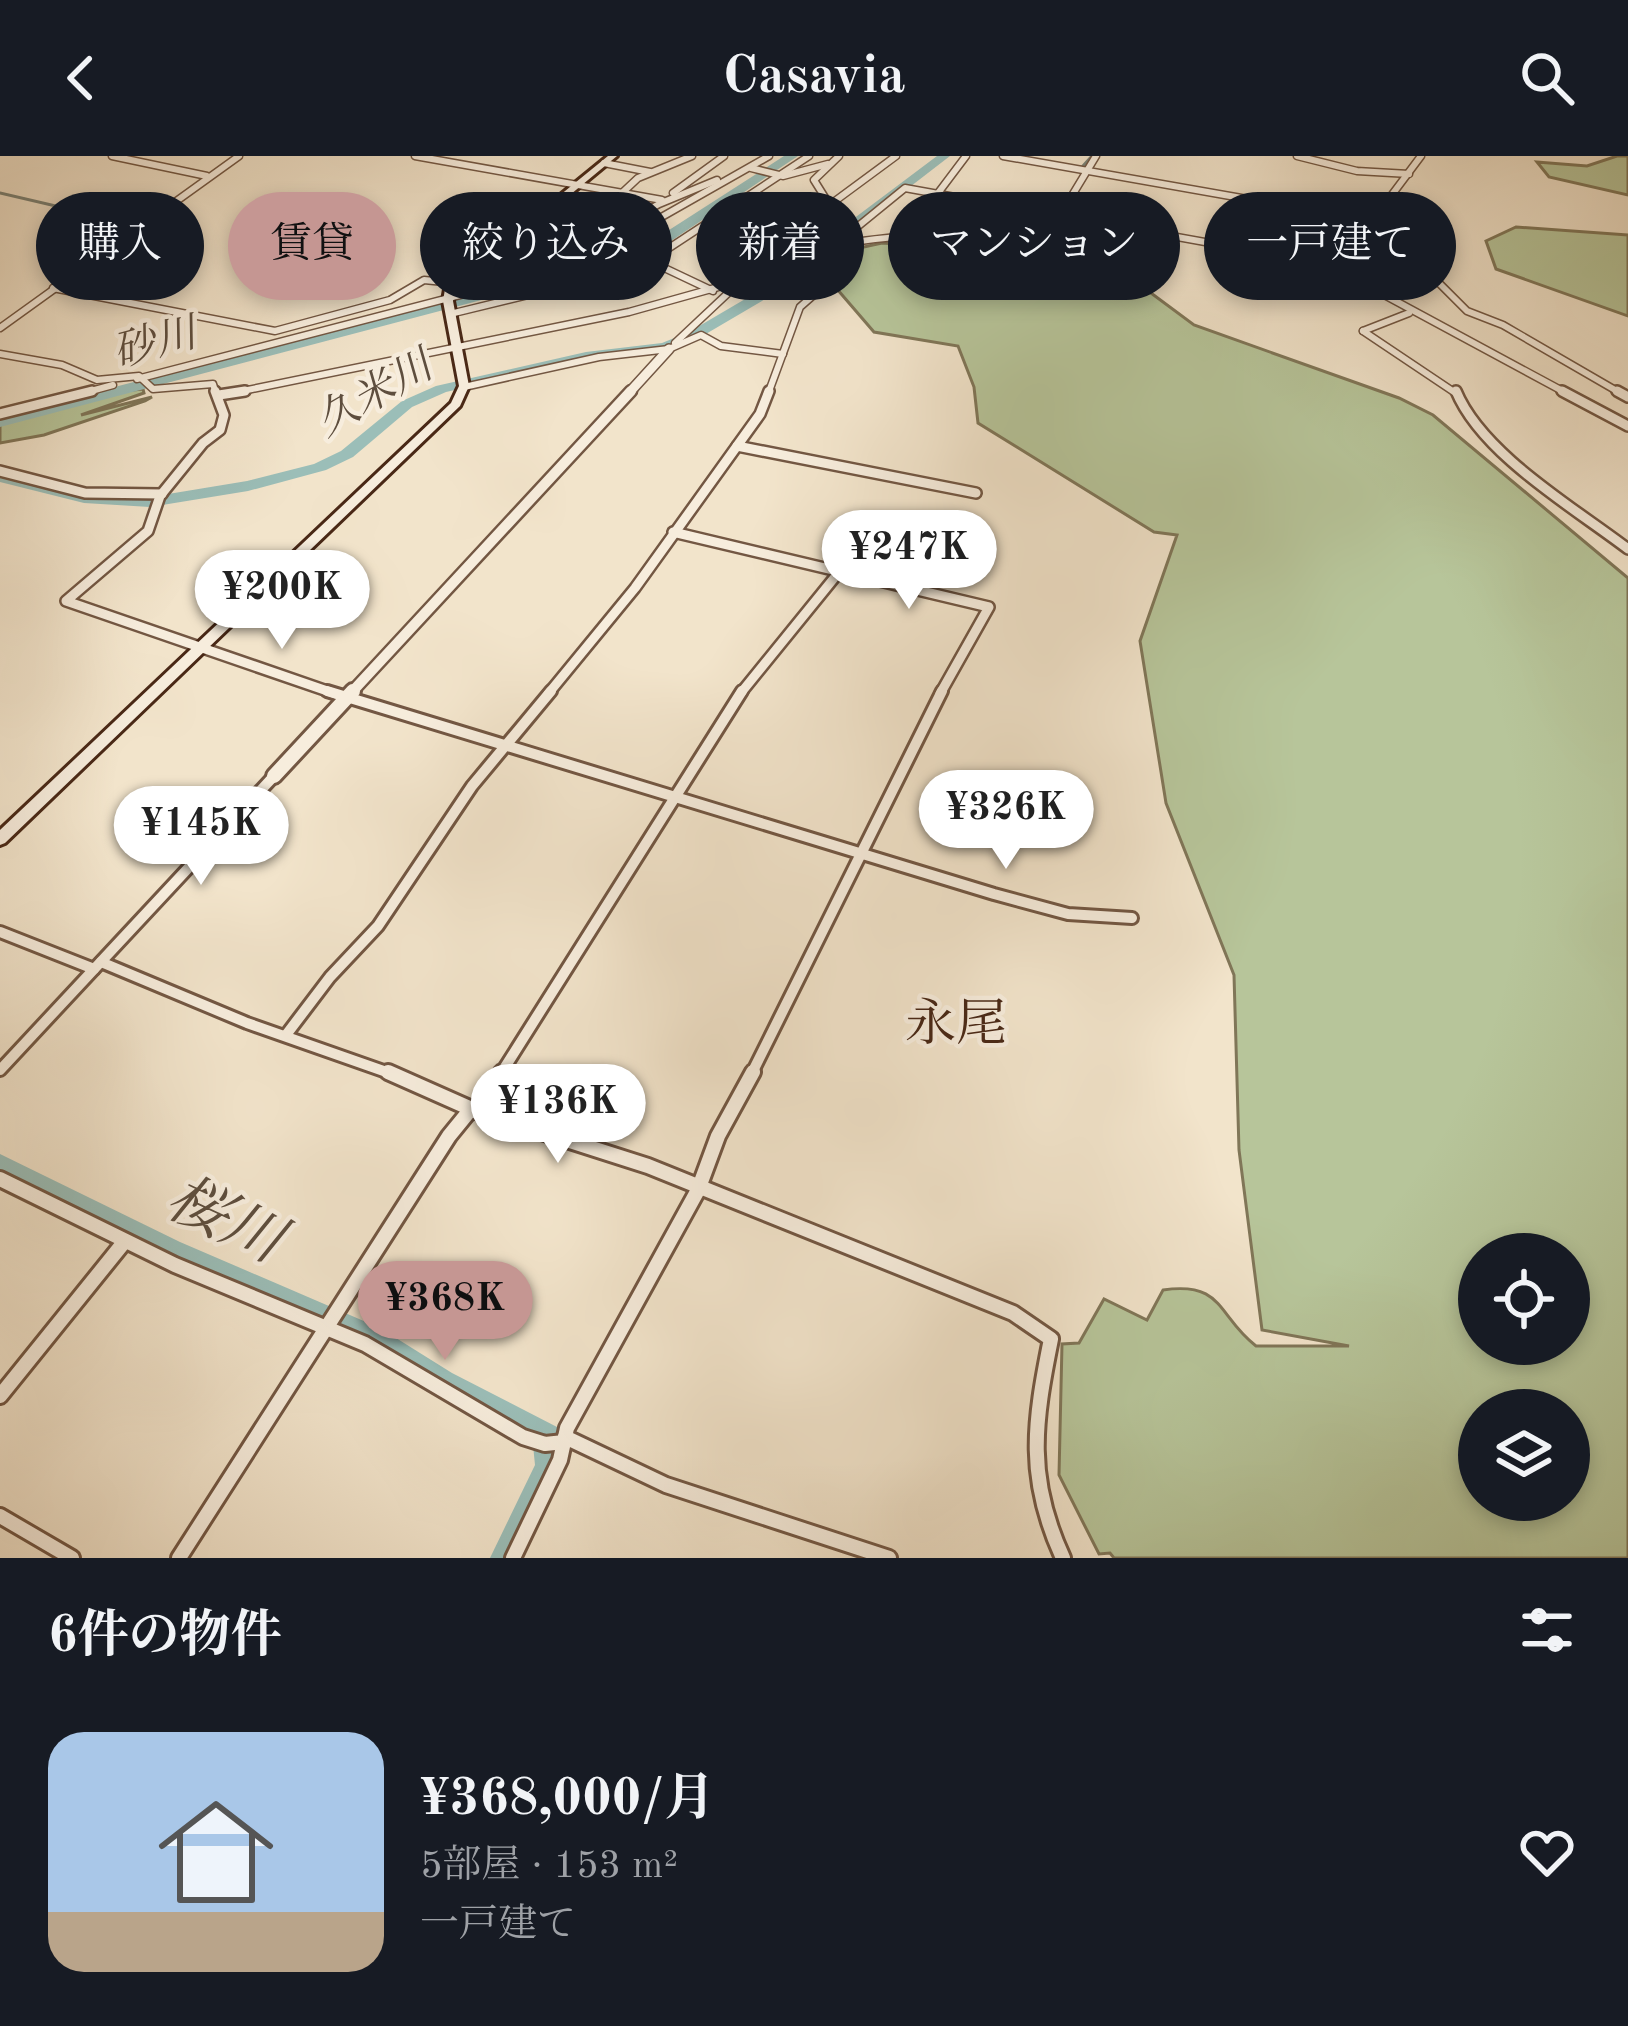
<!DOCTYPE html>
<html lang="ja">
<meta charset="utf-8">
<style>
:root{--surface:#171b24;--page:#242831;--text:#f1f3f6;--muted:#9ea1a6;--line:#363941;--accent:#c59692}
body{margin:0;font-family:"Old Standard TT","Noto Serif JP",serif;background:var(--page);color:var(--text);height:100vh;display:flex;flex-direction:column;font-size:45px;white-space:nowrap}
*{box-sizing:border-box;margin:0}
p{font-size:39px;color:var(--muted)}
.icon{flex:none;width:66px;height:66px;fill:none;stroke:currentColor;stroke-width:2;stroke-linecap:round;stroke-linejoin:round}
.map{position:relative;height:1402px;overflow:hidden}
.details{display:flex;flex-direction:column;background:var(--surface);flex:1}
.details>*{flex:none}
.hud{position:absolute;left:36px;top:36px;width:1557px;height:108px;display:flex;gap:24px}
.fabs{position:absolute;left:1458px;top:1077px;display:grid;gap:24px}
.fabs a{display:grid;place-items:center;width:132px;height:132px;border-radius:50%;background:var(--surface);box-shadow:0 6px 18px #0003;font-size:60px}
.price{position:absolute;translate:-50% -102px;padding:0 27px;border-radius:42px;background:#fff;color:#222;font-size:39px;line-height:78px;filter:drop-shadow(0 3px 6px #0008)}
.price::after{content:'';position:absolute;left:50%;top:72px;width:36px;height:27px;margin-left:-18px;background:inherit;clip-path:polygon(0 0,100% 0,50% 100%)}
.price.selected{background:var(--accent);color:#111}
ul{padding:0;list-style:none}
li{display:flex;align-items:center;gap:36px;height:300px;padding:0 48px}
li+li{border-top:3px solid var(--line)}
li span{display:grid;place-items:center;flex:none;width:336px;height:240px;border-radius:36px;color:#555}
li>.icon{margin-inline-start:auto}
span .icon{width:144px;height:144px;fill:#fffc;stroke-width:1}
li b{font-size:51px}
h2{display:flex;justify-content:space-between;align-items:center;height:144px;padding:0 48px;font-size:51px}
.tag{padding:0 42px;border-radius:54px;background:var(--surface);box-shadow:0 6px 18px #0003;font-size:42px;line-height:108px}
.tag.selected{background:var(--accent);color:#111}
header{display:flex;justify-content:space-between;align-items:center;height:156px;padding:0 48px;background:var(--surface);font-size:54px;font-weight:700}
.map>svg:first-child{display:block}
.green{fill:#b7c59a;stroke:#807658;stroke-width:3;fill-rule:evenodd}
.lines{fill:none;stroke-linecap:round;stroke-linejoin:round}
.stream{stroke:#7a8277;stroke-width:3}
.river{fill:#9bbeb8;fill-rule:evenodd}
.minor-far3-casing{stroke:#735743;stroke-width:9}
.minor-far2-casing{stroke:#735743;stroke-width:14}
.minor-far1-casing{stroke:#735743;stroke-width:16}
.minor-casing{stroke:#735743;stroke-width:20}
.tertiary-far2-casing{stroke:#735743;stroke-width:12}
.tertiary-far1-casing{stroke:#735743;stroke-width:15}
.tertiary-casing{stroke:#735743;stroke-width:20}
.secondary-casing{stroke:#492816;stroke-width:6}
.minor-far3{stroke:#f7eddd;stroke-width:6}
.minor-far2{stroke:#f7eddd;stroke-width:9}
.minor-far1{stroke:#f7eddd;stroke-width:10}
.minor{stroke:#f7eddd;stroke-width:14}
.tertiary-far2{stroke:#f7eddd;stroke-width:9}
.tertiary-far1{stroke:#f7eddd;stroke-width:10}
.tertiary{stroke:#f7eddd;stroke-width:14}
.secondary{fill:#f7eddd;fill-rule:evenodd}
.labels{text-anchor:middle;stroke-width:9;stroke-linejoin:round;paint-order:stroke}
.far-water-label{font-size:42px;font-style:italic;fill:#5e4e3e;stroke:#f7eddd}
.neighbourhood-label{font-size:51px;fill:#492816;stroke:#f7eddd}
.near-water-label{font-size:60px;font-style:italic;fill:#5e4e3e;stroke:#f7eddd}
</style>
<header><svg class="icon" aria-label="back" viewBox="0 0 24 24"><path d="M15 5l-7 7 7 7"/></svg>Casavia<svg class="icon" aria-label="search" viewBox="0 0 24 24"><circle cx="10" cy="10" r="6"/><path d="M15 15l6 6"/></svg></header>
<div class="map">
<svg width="1628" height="1402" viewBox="0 0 1628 1402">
<rect width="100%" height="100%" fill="#f2e4cb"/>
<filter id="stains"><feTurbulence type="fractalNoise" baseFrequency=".00167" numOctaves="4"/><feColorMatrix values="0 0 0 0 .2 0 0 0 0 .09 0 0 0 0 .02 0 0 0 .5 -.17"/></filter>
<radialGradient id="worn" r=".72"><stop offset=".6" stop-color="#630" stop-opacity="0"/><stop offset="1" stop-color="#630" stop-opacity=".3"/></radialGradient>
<g class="green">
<path d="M1617 0H1628V39L1549 21 1537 6 1587 10Z"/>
<path d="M1516 71 1628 79V160L1496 113 1486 85Z"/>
<path d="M882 87 1022 96 1128 120 1194 169 1399 242 1433 259 1628 422V1402H1114L1110 1397 1099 1398 1059 1319 1062 1188 1079 1187 1104 1143 1147 1164 1163 1134C1224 1125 1217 1160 1256 1190H1349L1262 1174 1239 994 1234 819 1166 647 1140 485 1177 379 1154 376 978 267 974 231 958 190 874 176 818 111 827 99ZM1479 1098H1569V1188H1479ZM1479 1254H1569V1344H1479Z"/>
<path d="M143 233 144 237 81 259 152 241 145 245 44 279 0 287V260L81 239Z"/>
</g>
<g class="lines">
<g class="stream">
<path d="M1082 11 1092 0"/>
<path d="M0 37 137 69"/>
</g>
<g class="river">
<path d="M784 0H798L662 91 622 107 0 271V261L612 101 652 85Z"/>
<path d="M937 0H950L762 145 699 182 665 195 586 204 446 236 412 251 353 301 326 314 248 335 150 351 84 347 0 326V316L84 337 150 341 247 325 314 308 341 295 402 245 436 230 586 196 662 187 689 176 752 139Z"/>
<path d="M0 998 180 1086 380 1172 452 1217 557 1271 565 1311 521 1402H490L535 1309 533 1289 432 1237 360 1192 162 1104 0 1023Z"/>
</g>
<g class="minor-far3-casing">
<g id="minor-far3">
<path d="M112 0 207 20"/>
<path d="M415 0 662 44"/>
<path d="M1003 0 1298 52 1350 67"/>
<path d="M1297 0 1357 15 1409 18"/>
<path d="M1421 0 1391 40 1347 69 1344 85 1439 127 1467 155 1503 169 1622 238"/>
<path d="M604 7 650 16"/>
<path d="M751 12 783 20 828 8"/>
<path d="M622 37 638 22 692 0"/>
<path d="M673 37 724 0"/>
<path d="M829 48 814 24 839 0"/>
<path d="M908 77 966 0"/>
<path d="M518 79 589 87 659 48 717 24"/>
<path d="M835 89C902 78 966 73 1033 85L1059 61 1096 0"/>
<path d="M776 93 816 105"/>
<path d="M600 96 769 0"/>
<path d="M494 98 543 85"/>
<path d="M626 114 656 108 713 135"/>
<path d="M53 132 275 175 390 144 424 124 444 126"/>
<path d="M450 158 549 134 663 96 809 0"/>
<path d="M0 172 239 0"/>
<path d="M1363 175 1457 238"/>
<path d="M1363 175 1409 157"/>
<path d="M675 187 793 76 896 0"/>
<path d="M0 198 62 209 97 224 139 220 153 233 213 228 216 238"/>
<path d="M137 223 595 104 601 96"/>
<path d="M464 231 599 201 669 193 701 179 721 190 783 198"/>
<path d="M80 238 113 229"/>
<path d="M228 238 629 156 747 123"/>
<path d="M768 238 800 151 825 129 808 111 905 32 1327 108 1568 238"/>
</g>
</g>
<g class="minor-far2-casing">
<g id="minor-far2">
<path d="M215 235 224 259 220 274 203 287 160 340 148 375 66 445 336 538"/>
<path d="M1456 235C1482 298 1573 351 1628 393"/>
<path d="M1562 235 1628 270"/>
<path d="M1617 235 1628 241"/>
<path d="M219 239 245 235"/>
<path d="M0 258 92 235"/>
<path d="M737 290 976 337"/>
<path d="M0 315 85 337 162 338"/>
<path d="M673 376 989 451 940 538"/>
<path d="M548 538 635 432 760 258 769 235"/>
<path d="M740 538 839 416"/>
</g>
</g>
<g class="minor-far1-casing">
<g id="minor-far1">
<path d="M327 535 994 738 1068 758 1132 762"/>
<path d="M0 776 94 813"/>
<path d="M101 806 247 867 395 919"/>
<path d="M286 879 330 821 378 770 472 630 551 535"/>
<path d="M0 914 274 620"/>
<path d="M500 919 742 535"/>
<path d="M751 919 942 535"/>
</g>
</g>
<g class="minor-casing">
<g id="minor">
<path d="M388 916 476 955 648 1010 1013 1157 1051 1183C1034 1267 1026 1322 1063 1402"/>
<path d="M476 955 502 916"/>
<path d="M0 1023 175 1109 365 1188 523 1281 545 1288 564 1286"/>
<path d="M0 1240 125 1085"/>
<path d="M565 1281 666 1329 889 1402"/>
<path d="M0 1360 72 1402"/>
<path d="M179 1402 449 980 471 953"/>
<path d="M513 1402 560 1304 567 1272 698 1034 718 980 753 916"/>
</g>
</g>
<g class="tertiary-far2-casing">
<path id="tertiary-far2" d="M628 238 669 193"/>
</g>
<g class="tertiary-far1-casing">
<path id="tertiary-far1" d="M350 538 631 235"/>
</g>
<g class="tertiary-casing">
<path id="tertiary" d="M274 620 353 535"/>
</g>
<g class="secondary-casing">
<path id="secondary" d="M608 0H617L455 134 453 145 469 230 460 250 5 687 0 689V674L451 247 459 230 443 145 445 133Z"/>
</g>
<use href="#minor-far3" class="minor-far3"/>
<use href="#minor-far2" class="minor-far2"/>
<use href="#minor-far1" class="minor-far1"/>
<use href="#minor" class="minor"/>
<use href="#tertiary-far2" class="tertiary-far2"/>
<use href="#tertiary-far1" class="tertiary-far1"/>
<use href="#tertiary" class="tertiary"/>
<use href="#secondary" class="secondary"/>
</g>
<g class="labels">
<g class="far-water-label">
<text transform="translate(154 185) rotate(-15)" y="15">砂川</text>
<text transform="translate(373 236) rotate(-30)" y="15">久米川</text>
</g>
<g class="neighbourhood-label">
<text x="956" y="884">永尾</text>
</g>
<g class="near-water-label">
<text transform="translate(226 1062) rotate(25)" y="21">桜川</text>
</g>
</g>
<rect width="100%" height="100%" filter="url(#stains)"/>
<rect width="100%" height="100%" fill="url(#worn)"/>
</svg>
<div class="fabs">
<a><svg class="icon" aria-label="locate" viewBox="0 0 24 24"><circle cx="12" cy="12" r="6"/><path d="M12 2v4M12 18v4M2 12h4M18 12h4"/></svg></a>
<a><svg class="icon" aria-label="layers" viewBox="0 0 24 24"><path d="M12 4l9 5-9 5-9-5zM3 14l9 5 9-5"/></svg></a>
</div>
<b class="price" style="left:909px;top:456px">¥247K</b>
<b class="price" style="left:282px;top:496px">¥200K</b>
<b class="price" style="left:1006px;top:716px">¥326K</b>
<b class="price" style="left:201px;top:732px">¥145K</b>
<b class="price" style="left:558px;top:1010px">¥136K</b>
<b class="price selected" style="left:445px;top:1207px">¥368K</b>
<div class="hud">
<a class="tag">購入</a>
<a class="tag selected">賃貸</a>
<a class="tag">絞り込み</a>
<a class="tag">新着</a>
<a class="tag">マンション</a>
<a class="tag">一戸建て</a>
</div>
</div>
<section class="details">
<h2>6件の物件<svg class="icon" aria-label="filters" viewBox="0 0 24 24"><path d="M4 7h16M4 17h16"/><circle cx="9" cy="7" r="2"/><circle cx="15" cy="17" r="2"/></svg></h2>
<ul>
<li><span style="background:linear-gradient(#a9c7e8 75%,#b9a48a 0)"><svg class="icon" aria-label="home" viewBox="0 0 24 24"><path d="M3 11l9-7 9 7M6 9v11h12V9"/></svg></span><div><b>¥368,000/月</b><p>5部屋 · 153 m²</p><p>一戸建て</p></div><svg class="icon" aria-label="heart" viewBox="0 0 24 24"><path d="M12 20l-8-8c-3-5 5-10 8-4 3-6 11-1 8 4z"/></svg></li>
</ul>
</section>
